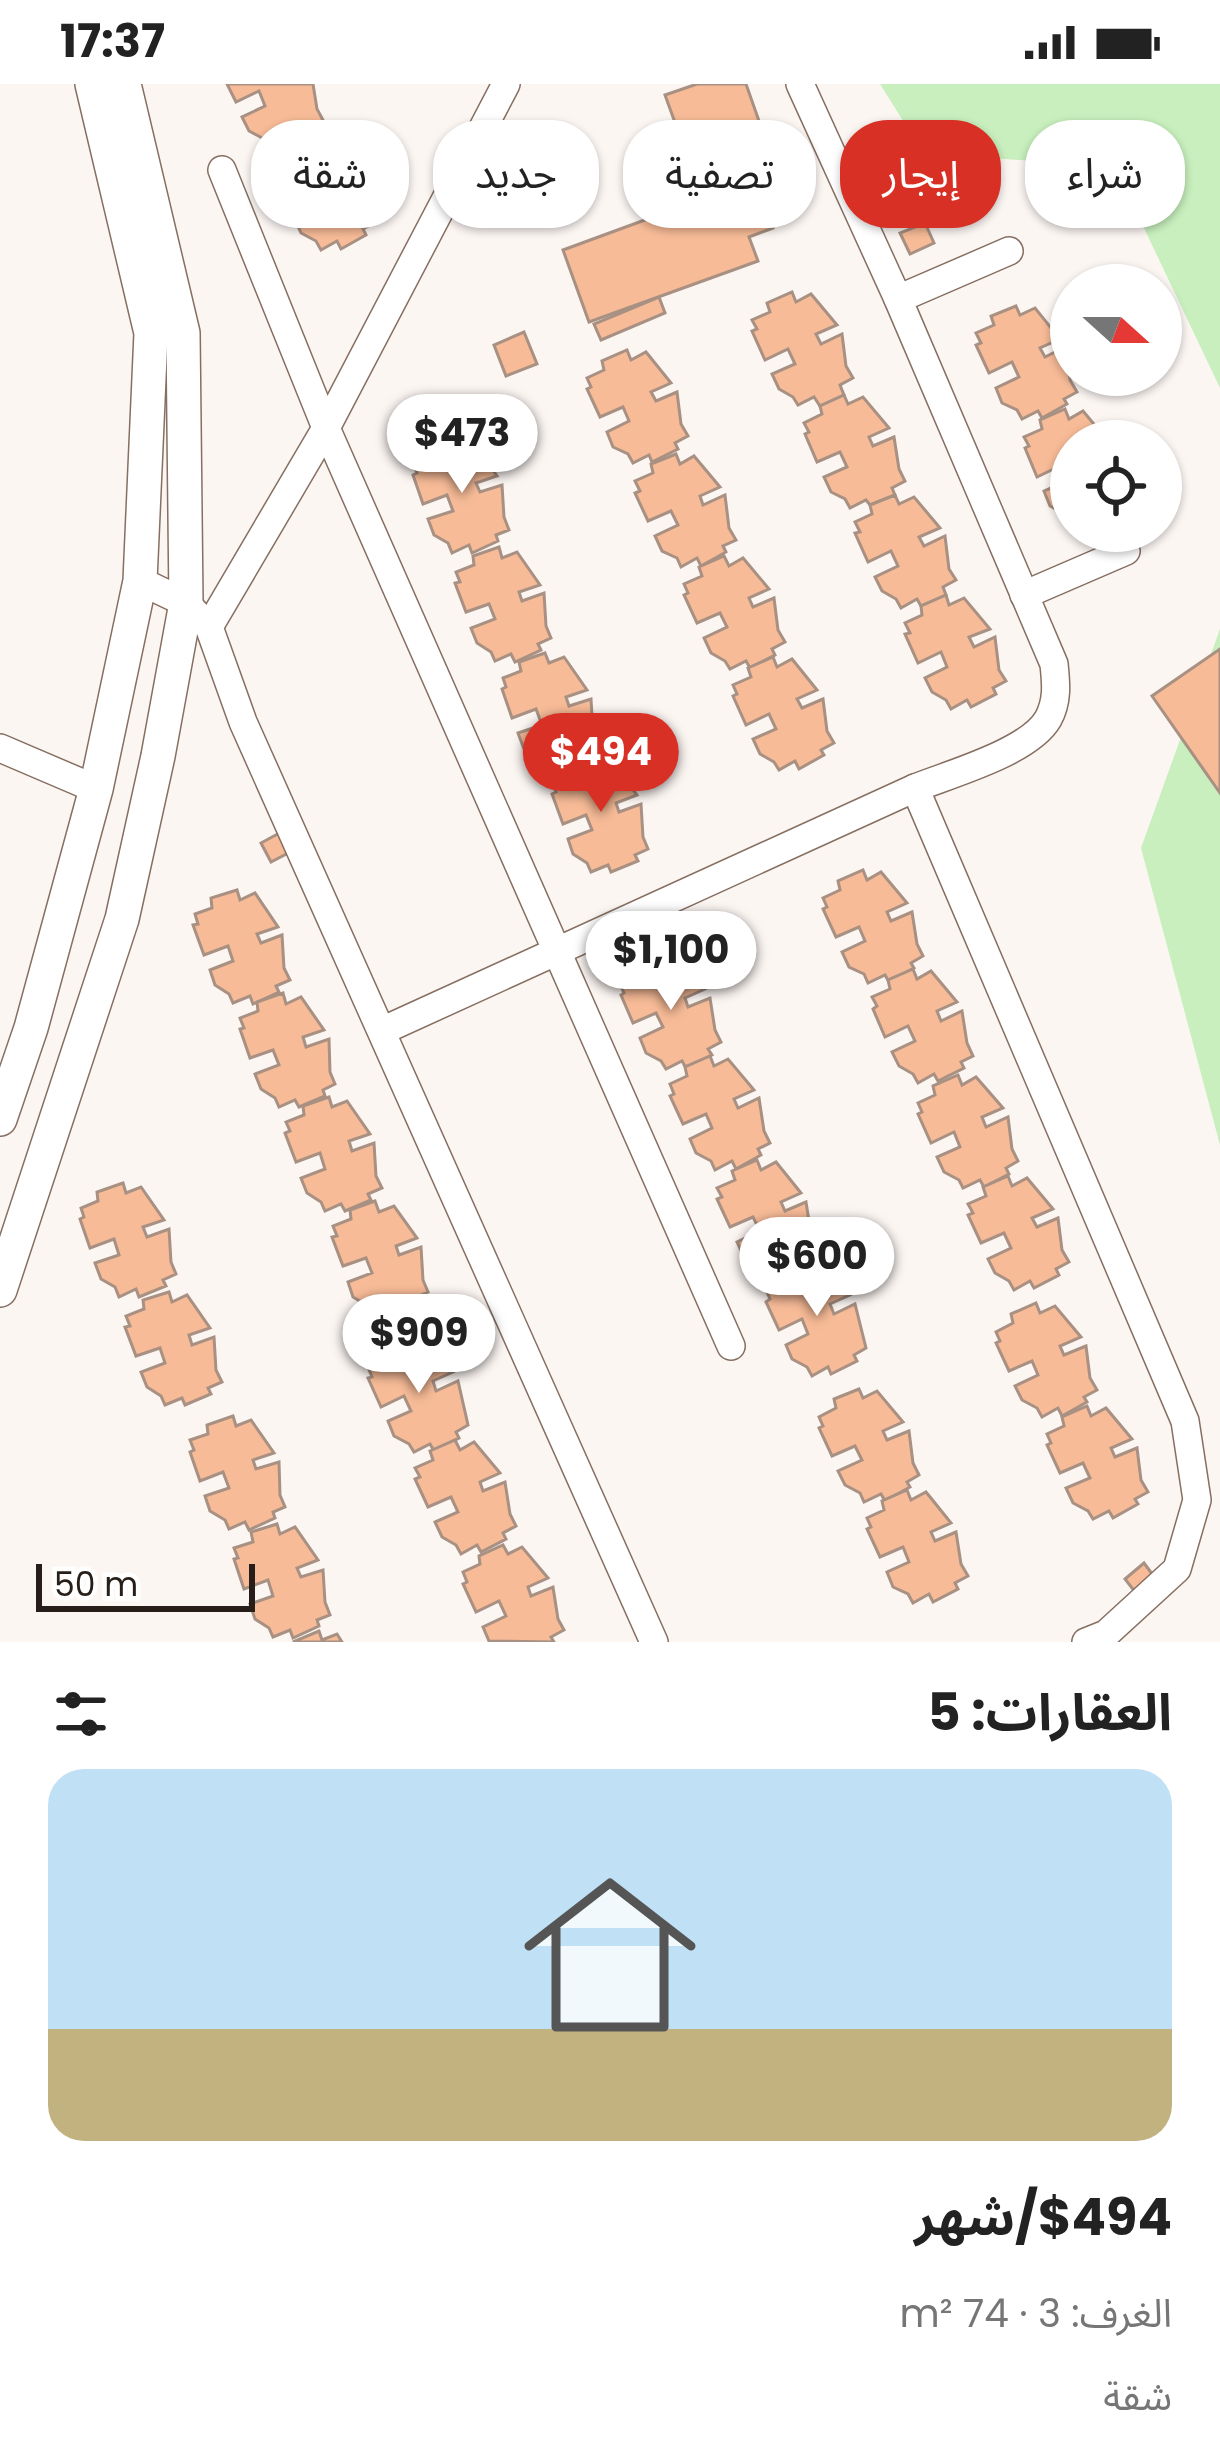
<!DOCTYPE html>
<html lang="ar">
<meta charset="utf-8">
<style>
:root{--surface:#fff;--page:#f2f2f2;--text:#222;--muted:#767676;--accent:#d93025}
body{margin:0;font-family:Poppins,"Noto Sans Arabic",sans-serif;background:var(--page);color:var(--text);direction:rtl;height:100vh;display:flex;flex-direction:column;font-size:45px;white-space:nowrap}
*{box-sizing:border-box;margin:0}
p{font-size:39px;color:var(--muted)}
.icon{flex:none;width:66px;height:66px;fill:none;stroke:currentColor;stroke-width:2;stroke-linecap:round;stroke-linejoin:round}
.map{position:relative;height:1558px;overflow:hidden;direction:ltr}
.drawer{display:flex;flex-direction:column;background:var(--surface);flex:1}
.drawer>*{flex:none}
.banner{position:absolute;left:36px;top:36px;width:1149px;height:108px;direction:rtl;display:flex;gap:24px}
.needle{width:78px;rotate:111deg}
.controls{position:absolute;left:1050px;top:180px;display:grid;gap:24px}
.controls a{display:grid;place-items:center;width:132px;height:132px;border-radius:50%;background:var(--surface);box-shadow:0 3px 9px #0004;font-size:60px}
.scale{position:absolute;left:36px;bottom:30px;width:219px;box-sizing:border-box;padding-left:12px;border:6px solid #271e19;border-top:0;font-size:33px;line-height:42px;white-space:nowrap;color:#271e19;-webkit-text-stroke:9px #fff;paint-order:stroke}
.price{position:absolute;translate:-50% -102px;padding:0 27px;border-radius:42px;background:#fff;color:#222;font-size:39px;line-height:78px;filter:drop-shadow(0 3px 6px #0008)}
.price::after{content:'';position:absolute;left:50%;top:72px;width:36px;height:27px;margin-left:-18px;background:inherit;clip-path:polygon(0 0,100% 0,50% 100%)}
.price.active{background:var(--accent);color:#fff}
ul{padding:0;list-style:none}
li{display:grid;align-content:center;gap:24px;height:636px;padding:0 48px}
li span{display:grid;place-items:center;height:372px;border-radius:36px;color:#555}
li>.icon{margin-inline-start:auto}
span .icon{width:216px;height:216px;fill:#fffc;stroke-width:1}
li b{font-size:51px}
h2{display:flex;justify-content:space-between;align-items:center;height:144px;padding:0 48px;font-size:51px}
.chip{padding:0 42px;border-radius:48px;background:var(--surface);box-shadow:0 3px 9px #0004;font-size:42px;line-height:108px}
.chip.active{background:var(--accent);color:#fff}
.status{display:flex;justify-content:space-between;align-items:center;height:84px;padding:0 60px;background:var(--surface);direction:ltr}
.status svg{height:33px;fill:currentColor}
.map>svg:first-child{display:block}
.green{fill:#c8efbd}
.building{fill:#f7bb97;stroke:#a89082;stroke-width:3}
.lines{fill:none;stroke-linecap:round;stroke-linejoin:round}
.minor-casing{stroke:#866f61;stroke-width:30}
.tertiary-casing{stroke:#866f61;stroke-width:36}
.minor{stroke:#fff;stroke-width:27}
.tertiary{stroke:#fff;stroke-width:33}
</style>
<div class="status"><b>17:37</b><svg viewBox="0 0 49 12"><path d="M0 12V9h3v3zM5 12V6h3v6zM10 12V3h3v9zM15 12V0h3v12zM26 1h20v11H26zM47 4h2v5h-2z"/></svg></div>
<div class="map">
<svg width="1220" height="1558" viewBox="0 0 1220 1558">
<rect width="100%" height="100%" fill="#fcf6f3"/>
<g class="green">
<path d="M880 0H1220V304L1115 83 923 69Z"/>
<path d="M1220 545V1061L1141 764Z"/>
</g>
<g class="building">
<path d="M227 0H313L317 25 323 36 311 43 314 49 289 63 285 55 268 64 264 55 249 47 242 33 265 22 259 7 236 18Z"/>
<path d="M697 0H746L785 111 764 118 773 144 749 153 758 177 589 238 563 166 683 122 676 100 695 94 665 11Z"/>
<path d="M314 49 319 62 334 54 360 86 340 94 343 103 365 94 370 127 376 138 363 145 366 151 341 165 337 157 321 166 316 157 301 149 294 134 318 124 311 109 288 120 275 91 279 89 275 80 292 72 289 63Z"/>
<path d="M925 139 934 159 910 170 900 149Z"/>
<path d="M792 208 796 218 811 210 837 241 816 250 821 260 842 250 846 282 853 294 840 301 844 311 820 322 814 313 798 321 793 313 779 305 772 290 795 280 788 265 765 276 752 247 757 245 752 236 770 228 767 219Z"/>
<path d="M659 213 665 229 601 256 594 240Z"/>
<path d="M1016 222 1020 231 1035 224 1060 255 1040 264 1045 273 1065 263 1070 296 1077 308 1064 315 1067 320 1042 334 1038 327 1022 335 1017 326 1002 319 996 304 1019 293 1012 278 989 289 976 261 981 259 976 249 994 241 991 232Z"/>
<path d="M524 248 537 280 506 292 494 261Z"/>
<path d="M627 266 631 276 646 268 671 299 651 308 656 317 677 308 681 340 688 352 675 359 678 365 652 378 649 371 633 379 628 370 613 363 607 348 629 337 623 323 600 333 587 305 591 303 587 294 604 286 602 277Z"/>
<path d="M844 311 848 320 863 313 889 344 869 353 873 362 894 353 899 385 905 397 892 404 895 411 870 421 866 416 850 424 845 415 831 408 824 393 847 383 840 368 817 378 805 350 809 348 804 339 822 330 820 322Z"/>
<path d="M1065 325 1069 335 1083 327 1108 357H1071L1070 439 1065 430 1050 422 1044 407 1067 397 1060 382 1037 393 1025 364 1029 362 1024 353 1042 345 1040 336Z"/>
<path d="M456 355 459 365 474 359 497 392 476 399 480 408 502 401 504 433 509 446 496 451 498 457 472 469 469 461 452 469 448 459 434 451 428 435 453 427 447 411 423 420 413 391 417 389 413 379 432 373 430 364Z"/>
<path d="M676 370 680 380 694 372 720 403 700 412 703 421 725 411 729 444 736 456 723 462 726 468 701 482 697 474 681 483 677 474 662 467 655 452 678 441 671 427 648 437 635 409 640 407 635 397 653 389 651 380Z"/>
<path d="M895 411 899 420 914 413 940 444 919 453 924 462 945 452 949 485 956 496 943 503 946 511 921 522 917 515 901 524 896 515 882 507 875 493 898 482 891 467 868 478 855 449 860 448 855 438 872 430 870 421Z"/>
<path d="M499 463 502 474 517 468 540 501 519 508 522 517 544 509 546 542 551 554 538 560 541 566 515 578 511 570 495 577 491 568 477 559 471 544 495 535 489 520 466 528 455 499 460 498 456 488 474 481 473 472Z"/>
<path d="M724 472 729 482 743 474 769 505 749 514 753 523 774 514 778 546 785 558 772 565 775 571 750 584 746 577 730 585 725 577 711 569 704 554 727 543 720 529 697 539 684 511 688 509 684 500 702 492 699 483Z"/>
<path d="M946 511 949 521 964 514 990 545 969 553 974 563 995 553 999 586 1006 597 993 604 996 610 971 623 967 616 951 625 946 616 932 608 925 594 947 583 941 568 918 579 905 550 910 549 905 539 922 531 921 522Z"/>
<path d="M1220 565V709L1152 612Z"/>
<path d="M545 569 549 579 564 573 587 606 566 613 569 622 591 615 593 648 598 660 585 666 588 672 561 683 558 675 541 683 537 674 524 665 518 649 542 641 536 625 512 634 502 605 506 603 503 594 521 587 519 578Z"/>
<path d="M773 573 777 583 792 575 817 606 797 615 802 624 823 615 827 647 834 659 821 666 824 671 799 685 795 677 779 686 774 678 760 670 753 655 776 645 769 630 746 641 733 612 737 610 733 601 751 593 748 584Z"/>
<path d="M595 674 598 684 613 678 637 711 616 719 619 728 641 720 643 753 648 765 635 771 638 777 611 788 608 781 591 788 587 779 573 770 568 755 592 746 586 731 563 740 552 710 556 708 553 699 571 692 569 683Z"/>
<path d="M283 747 292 767 271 778 261 759Z"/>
<path d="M863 786 867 796 881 788 907 819 887 828 891 837 912 828 917 860 923 872 911 879 914 884 889 898 885 891 868 899 864 890 849 883 842 868 865 857 859 843 836 853 823 825 827 823 823 814 840 806 838 797Z"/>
<path d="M237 806 240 816 255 809 278 843 257 850 261 859 282 851 284 884 290 896 276 902 279 908 253 920 250 912 233 919 229 910 215 901 210 886 233 877 228 862 204 871 193 841 198 840 195 830 212 824 211 814Z"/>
<path d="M661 872 665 882 679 874 705 905 685 914 688 923 710 914 715 946 721 958 708 965 712 971 686 984 682 977 666 985 661 977 646 969 640 954 663 943 656 929 633 939 621 911 624 909 620 900 638 892 636 883Z"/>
<path d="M913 885 917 895 931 887 957 918 937 927 941 937 962 927 967 959 973 972 961 978 964 984 938 997 934 990 918 999 913 990 899 982 892 968 915 957 908 942 885 953 873 925 877 922 872 913 890 905 888 896Z"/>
<path d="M283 909 286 920 301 913 324 946 303 953 306 963 329 955 330 988 335 1000 323 1006 325 1012 299 1023 295 1016 279 1023 275 1014 261 1005 255 990 279 981 273 966 250 974 240 945 244 944 240 934 258 927 257 918Z"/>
<path d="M710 972 714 982 728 975 754 1006 734 1015 738 1024 759 1014 764 1047 770 1059 758 1065 761 1071 736 1085 732 1077 715 1086 711 1077 696 1069 690 1055 712 1044 706 1030 683 1040 670 1012 674 1010 670 1000 687 992 685 983Z"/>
<path d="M958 991 962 1001 976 993 1003 1024 982 1033 986 1043 1008 1033 1012 1065 1018 1077 1006 1084 1009 1090 984 1103 980 1096 963 1104 959 1096 944 1088 937 1073 960 1063 954 1048 931 1059 918 1030 922 1028 918 1019 935 1011 933 1002Z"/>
<path d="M329 1013 332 1023 347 1017 370 1050 349 1057 352 1067 374 1059 376 1092 382 1104 368 1110 371 1116 345 1127 341 1120 325 1127 321 1118 307 1109 301 1094 325 1085 320 1069 296 1078 285 1049 290 1047 286 1038 304 1031 303 1022Z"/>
<path d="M757 1076 761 1086 776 1078 801 1109 781 1118 785 1127 806 1118 811 1150 818 1162 805 1168 808 1174 783 1188 779 1180 763 1189 758 1180 744 1173 737 1158 760 1147 753 1133 730 1143 717 1115 722 1113 717 1104 735 1096 732 1087Z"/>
<path d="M1008 1092 1012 1102 1027 1094 1053 1125 1032 1134 1037 1143 1058 1134 1062 1166 1069 1178 1056 1185 1059 1191 1034 1204 1030 1197 1014 1206 1009 1197 995 1189 988 1175 1011 1164 1004 1149 981 1159 968 1131 973 1129 968 1120 986 1112 983 1103Z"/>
<path d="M123 1099 126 1109 141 1103 164 1136 143 1143 147 1153 169 1145 171 1178 176 1190 163 1196 166 1202 139 1213 136 1205 119 1213 115 1203 101 1195 95 1179 119 1171 114 1155 90 1164 80 1135 84 1133 81 1124 98 1117 97 1108Z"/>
<path d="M375 1117 379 1128 394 1122 417 1154 396 1162 399 1171 421 1163 423 1196 428 1208 415 1214 418 1220 392 1232 388 1224 371 1231 368 1222 353 1213 348 1198 372 1189 366 1174 343 1182 332 1153 337 1152 333 1142 351 1135 350 1126Z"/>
<path d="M806 1178 810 1188 825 1180 850 1211 830 1220 834 1230 855 1220 866 1264 854 1271 857 1277 831 1290 828 1283 812 1292 807 1283 792 1275 786 1261 808 1250 802 1235 779 1246 766 1218 770 1215 766 1206 783 1198 781 1189Z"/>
<path d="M169 1208 172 1218 187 1211 210 1244 189 1251 192 1261 214 1253 216 1286 222 1298 208 1304 211 1310 185 1321 182 1314 165 1321 161 1312 147 1303 141 1288 165 1279 160 1264 136 1272 125 1243 130 1242 126 1232 144 1225 143 1216Z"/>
<path d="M1036 1219 1040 1229 1055 1222 1081 1253 1060 1262 1064 1271 1086 1262 1090 1294 1097 1306 1084 1313 1087 1318 1062 1332 1058 1324 1042 1333 1037 1324 1022 1316 1015 1302 1038 1291 1032 1277 1009 1287 996 1259 1000 1257 996 1248 1013 1239 1011 1230Z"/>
<path d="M408 1255 413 1265 427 1258 453 1288 433 1297 436 1307 458 1297 468 1341 456 1348 459 1354 434 1367 430 1360 414 1368 409 1360 394 1352 388 1337 411 1327 404 1312 381 1323 368 1294 372 1293 368 1283 386 1275 384 1266Z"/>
<path d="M859 1305 863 1314 877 1307 903 1338 883 1347 887 1356 909 1347 913 1379 919 1391 907 1398 910 1403 885 1417 881 1410 864 1418 860 1409 845 1401 838 1387 862 1376 855 1362 832 1372 819 1344 823 1342 819 1333 836 1324 834 1315Z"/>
<path d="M1087 1322 1091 1332 1106 1324 1132 1355 1111 1364 1115 1373 1137 1364 1141 1396 1148 1408 1135 1415 1138 1420 1113 1434 1109 1427 1093 1435 1088 1427 1073 1419 1066 1404 1090 1394 1083 1379 1060 1389 1047 1361 1051 1359 1047 1350 1064 1342 1062 1333Z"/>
<path d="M233 1332 236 1342 251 1336 274 1369 253 1376 256 1385 279 1378 280 1411 285 1423 273 1428 275 1434 249 1446 245 1438 229 1445 225 1436 210 1427 205 1412 229 1404 223 1388 200 1397 190 1368 194 1366 190 1356 208 1350 207 1341Z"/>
<path d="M455 1356 460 1366 474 1358 500 1389 480 1398 483 1407 505 1398 510 1430 516 1442 503 1449 506 1455 481 1468 477 1461 461 1470 456 1461 442 1453 435 1438 458 1428 451 1413 428 1423 415 1395 420 1393 415 1384 433 1376 430 1367Z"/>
<path d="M907 1406 911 1416 926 1408 951 1439 931 1448 935 1457 956 1448 961 1480 968 1492 955 1499 958 1505 933 1518 929 1510 913 1519 908 1510 893 1503 887 1488 909 1478 903 1463 880 1473 867 1445 871 1443 867 1434 884 1426 882 1417Z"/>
<path d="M277 1440 280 1450 295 1443 318 1476 297 1484 301 1493 323 1486 325 1518 330 1531 317 1536 319 1542 293 1554 290 1546 273 1553 269 1544 255 1535 250 1520 273 1512 268 1496 244 1505 234 1475 238 1474 234 1464 253 1458 251 1448Z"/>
<path d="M503 1461 508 1470 522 1463 548 1494 528 1503 531 1512 553 1503 558 1535 564 1546 551 1553 554 1558 489 1557 483 1543 506 1532 499 1517 476 1528 463 1500 467 1498 463 1488 480 1480 479 1472Z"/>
<path d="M1144 1479 1161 1502 1142 1517 1125 1495Z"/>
<path d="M319 1547 322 1556 337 1550 342 1558H293Z"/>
</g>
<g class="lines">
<g class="minor-casing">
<g id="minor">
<path d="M800 0 898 215 1054 580C1056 599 1058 617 1048 635 1029 668 950 690 915 704"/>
<path d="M222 86 326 344 731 1262"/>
<path d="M898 215 1009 167"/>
<path d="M140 497 186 519 209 543 243 638 654 1558"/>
<path d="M1024 511 1126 467"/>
<path d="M209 543 326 344 506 0"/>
<path d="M0 664 96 705"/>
<path d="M384 946 915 704 1185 1337 1197 1416 1177 1485 1106 1550 1086 1558"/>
</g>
</g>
<g class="tertiary-casing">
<g id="tertiary">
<path d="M0 1035 31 944 96 705 140 497 151 249 92 0"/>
<path d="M0 1206 122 835 158 672 186 519 183 249 124 0"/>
</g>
</g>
<use href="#minor" class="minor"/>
<use href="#tertiary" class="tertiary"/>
</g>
</svg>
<div class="controls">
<a><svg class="needle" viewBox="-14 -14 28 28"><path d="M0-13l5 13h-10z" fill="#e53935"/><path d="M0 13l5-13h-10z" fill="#767676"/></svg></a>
<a><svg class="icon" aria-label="locate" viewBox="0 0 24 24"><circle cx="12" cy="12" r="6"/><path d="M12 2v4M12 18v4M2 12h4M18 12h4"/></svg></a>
</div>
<div class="scale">50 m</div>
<b class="price" style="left:462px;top:412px">$473</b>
<b class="price active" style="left:601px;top:731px">$494</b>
<b class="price" style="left:671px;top:929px">$1,100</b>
<b class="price" style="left:817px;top:1235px">$600</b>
<b class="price" style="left:419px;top:1312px">$909</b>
<div class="banner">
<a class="chip">شراء</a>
<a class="chip active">إيجار</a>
<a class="chip">تصفية</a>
<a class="chip">جديد</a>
<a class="chip">شقة</a>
</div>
</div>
<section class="drawer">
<h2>العقارات: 5<svg class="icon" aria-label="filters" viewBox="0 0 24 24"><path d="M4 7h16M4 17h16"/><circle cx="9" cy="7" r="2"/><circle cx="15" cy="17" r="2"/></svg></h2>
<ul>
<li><span style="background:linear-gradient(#bfe0f5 70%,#c2b280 0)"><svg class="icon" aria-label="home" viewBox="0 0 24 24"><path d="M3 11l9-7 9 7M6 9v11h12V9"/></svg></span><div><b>$494/شهر</b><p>الغرف: 3 · 74 m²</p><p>شقة</p></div></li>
</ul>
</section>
